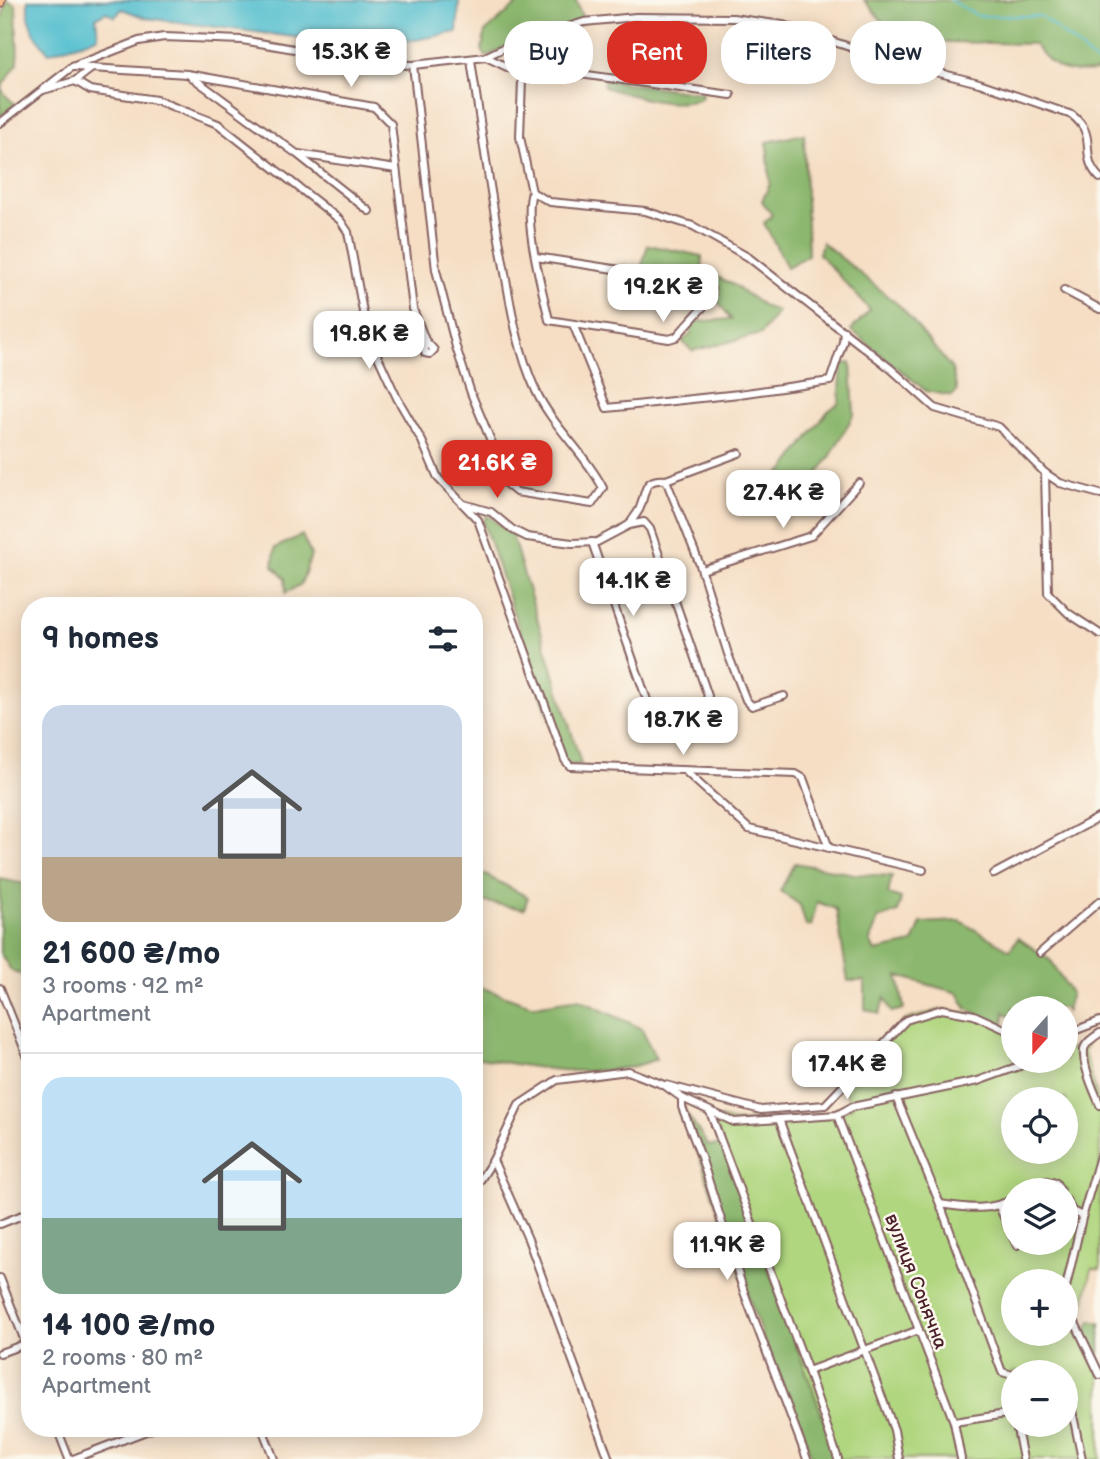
<!DOCTYPE html>
<meta charset="utf-8">
<style>
:root{--surface:#fff;--page:#f6f6f7;--text:#1f2937;--muted:#747a83;--line:#e0e1e3;--accent:#d93025}
body{margin:0;font-family:"Balsamiq Sans",sans-serif;background:var(--page);color:var(--text);height:100vh;display:flex;flex-direction:column;font-size:26px;white-space:nowrap}
*{box-sizing:border-box;margin:0}
p{font-size:23px;color:var(--muted)}
.icon{flex:none;width:38px;height:38px;fill:none;stroke:currentColor;stroke-width:2;stroke-linecap:round;stroke-linejoin:round}
.map{position:relative;flex:1;overflow:hidden}
.panel{position:absolute;left:21px;top:597px;width:462px;height:840px;display:flex;flex-direction:column;background:var(--surface);border-radius:28px;box-shadow:0 4px 18px #0003}
.panel>*{flex:none}
.hud{position:absolute;left:504px;top:21px;width:490px;height:63px;display:flex;gap:14px}
.needle{width:46px;rotate:201deg}
.fabs{position:absolute;left:1001px;top:996px;display:grid;gap:14px}
.fabs a{display:grid;place-items:center;width:77px;height:77px;border-radius:50%;background:var(--surface);box-shadow:0 4px 18px #0003;font-size:35px}
.price{position:absolute;translate:-50% -60px;padding:0 16px;border-radius:14px;background:#fff;color:#222;font-size:23px;line-height:46px;filter:drop-shadow(0 2px 4px #0008)}
.price::after{content:'';position:absolute;left:50%;top:42px;width:21px;height:16px;margin-left:-10px;background:inherit;clip-path:polygon(0 0,100% 0,50% 100%)}
.price.current{background:var(--accent);color:#fff}
ul{padding:0;list-style:none}
li{display:grid;align-content:center;gap:14px;height:371px;padding:0 21px}
li+li{border-top:2px solid var(--line)}
li span{display:grid;place-items:center;height:217px;border-radius:21px;color:#555}
li>.icon{margin-inline-start:auto}
span .icon{width:126px;height:126px;fill:#fffc;stroke-width:1}
li b{font-size:30px}
h2{display:flex;justify-content:space-between;align-items:center;height:84px;padding:0 21px;font-size:30px}
.pill{padding:0 24px;border-radius:28px;background:var(--surface);box-shadow:0 4px 18px #0003;font-size:24px;line-height:63px}
.pill.current{background:var(--accent);color:#fff}
.map>svg:first-child{display:block}
.green{fill:#b0d67f;stroke:#7d7a55;stroke-width:2;fill-rule:evenodd}
.forest{fill:#8cb76e;stroke:#6b6b4c;stroke-width:2}
.water{fill:#54bfcf;stroke:#4f6f7d;stroke-width:2}
.lines{fill:none;stroke-linecap:round;stroke-linejoin:round}
.stream{stroke:#54bfcf;stroke-width:2}
.minor-casing{stroke:#866261;stroke-width:10}
.major-casing{stroke:#866261;stroke-width:11}
.minor{stroke:#fff;stroke-width:6}
.major{stroke:#f8bd89;stroke-width:8}
.labels{text-anchor:middle;stroke-width:5;stroke-linejoin:round;paint-order:stroke}
.street-label{font-size:19px;fill:#4a1f2b;stroke:#fbf7ec}
</style>
<div class="map">
<svg width="1100" height="1459" viewBox="0 0 1100 1459">
<rect width="100%" height="100%" fill="#fbf7ec"/>
<filter id="ink" filterUnits="userSpaceOnUse"><feTurbulence type="fractalNoise" baseFrequency=".0143" numOctaves="2"/><feDisplacementMap in="SourceGraphic" scale="14" xChannelSelector="R" yChannelSelector="G"/><feConvolveMatrix kernelMatrix="1 2 1 2 8 2 1 2 1" color-interpolation-filters="sRGB"/></filter>
<filter id="wash" filterUnits="userSpaceOnUse"><feTurbulence type="fractalNoise" baseFrequency=".00686" numOctaves="4" result="noise"/><feDisplacementMap in="SourceGraphic" scale="28" xChannelSelector="R" yChannelSelector="G"/><feGaussianBlur stdDeviation="1.57" result="paint"/><feColorMatrix in="noise" values="0 0 0 0 0 0 0 0 0 0 0 0 0 0 0 0 0 1.4 0 .05"/><feComposite in="paint" operator="in"/></filter>
<g filter="url(#wash)">
<rect width="100%" height="100%" fill="#f5dec4"/>
<path class="green" d="M942 1009 974 1015 1013 1033V1060H1066V1050L1087 1043 1084 1053 1100 1105V1270L1092 1268 1084 1304 1066 1299V1281H1013V1334H1066V1304L1100 1374V1459H838L716 1126 720 1118 734 1122 837 1115 852 1107 843 1086 906 1020ZM1013 1099H1066V1152H1013ZM1013 1190H1066V1242H1013ZM1013 1372H1066V1424H1013Z"/>
<g class="forest">
<path d="M7 0 16 5 18 63 1 88 5 95 15 104 0 117V26Z"/>
<path d="M522 0H576L584 22 512 44 486 57 482 50 485 32Z"/>
<path d="M864 0H1100V67L1096 71C1063 73 1055 71 1034 44L904 41 883 22Z"/>
<path d="M604 80 702 93 701 99C669 109 636 96 604 87Z"/>
<path d="M804 134 808 255 787 267 764 223 772 215 762 201 770 184 767 142Z"/>
<path d="M822 242 901 307 952 369 957 391 952 396 926 391 851 330 870 310 819 254Z"/>
<path d="M648 245 702 256 703 270 734 285 765 307 778 311 761 334 692 351 682 341 691 334 692 322 731 319 716 299 717 286 704 280 641 268Z"/>
<path d="M851 363 854 414 830 457 804 493 748 513 738 506 784 470 828 411 839 403 842 364Z"/>
<path d="M487 515 512 535 581 764 565 766 483 522Z"/>
<path d="M302 535 311 555 301 584 286 593 285 578 273 566 275 548Z"/>
<path d="M795 863 854 874 892 876 888 894 901 898 898 912 878 919 870 941 875 951 913 943 921 923 960 921 1010 950 1018 938 1050 960 1071 993 1066 1013V1008H1013V1018L1004 1012V1025L967 1009 958 993 898 976 904 1009 891 1012 885 998 879 1014 865 1009V981H848L836 909 817 902 811 926H806L800 905 780 891Z"/>
<path d="M474 869 528 897 524 909 474 900Z"/>
<path d="M0 879 30 885V979L11 970 0 953Z"/>
<path d="M474 985 534 1006 578 999 641 1028 656 1059C602 1082 530 1067 474 1057Z"/>
<path d="M682 1107 708 1145 723 1146 838 1459H812L801 1426 773 1367Z"/>
<path d="M1091 1321 1100 1323V1353L1087 1350 1082 1339Z"/>
</g>
<path class="water" d="M28 0H459L457 32 415 40 357 45 146 18 122 9 115 17 106 12 96 18 98 36C85 44 64 47 49 53 33 33 27 27 28 0Z"/>
<g class="lines">
<path class="stream" d="M950 0 978 16H1041L1100 65"/>
</g>
</g>
<g filter="url(#ink)">
<g class="lines">
<g class="minor-casing">
<g id="minor">
<path d="M487 56 512 44 584 22 636 17 733 18 783 25 892 61 979 83 1072 115C1100 137 1077 155 1100 178"/>
<path d="M413 65 436 270 456 347 471 393 494 448 505 483 516 492 592 504 603 488C585 453 553 427 536 391 518 352 511 309 504 267 491 198 481 129 471 60"/>
<path d="M75 67 187 74 374 107 391 124 413 309 425 340V353L430 354 434 350 425 340"/>
<path d="M189 75 297 154 369 211"/>
<path d="M524 75 580 74 731 95"/>
<path d="M75 81 90 90 156 100 218 124 340 220 348 232 367 333 397 398 422 441 438 478 478 520 565 760 570 766 796 774 803 778 829 848"/>
<path d="M43 90 75 81 92 68"/>
<path d="M0 123 72 67 139 41 164 37 242 40 381 64 413 65 486 57 524 75 522 79 520 137 532 192 550 202 645 211 693 226 748 257 890 368 935 408 999 427 1045 473 1060 483 1100 494"/>
<path d="M298 154 396 169"/>
<path d="M532 192C523 221 542 288 549 320L669 339 676 337 712 297 711 288 704 283 536 257"/>
<path d="M1064 290 1100 309"/>
<path d="M573 324 607 408 739 394 830 381 843 342 844 331"/>
<path d="M1045 473 1048 593 1068 613 1100 634"/>
<path d="M666 480 739 453"/>
<path d="M463 504 491 512 513 530 527 537 572 543 597 542 629 525 644 522 650 529 708 696 705 703"/>
<path d="M629 525C632 520 636 515 639 510 647 493 641 478 666 480L700 565 728 654 746 700 752 706 784 696"/>
<path d="M592 542 648 703"/>
<path d="M702 570 811 536 859 483"/>
<path d="M684 770 749 829 923 870"/>
<path d="M994 874 1100 817"/>
<path d="M1040 953 1100 901"/>
<path d="M0 988 30 1063"/>
<path d="M1100 1033C1094 1037 1086 1042 1084 1049 1082 1065 1094 1091 1100 1105"/>
<path d="M1066 1034 1100 1021"/>
<path d="M666 1085 761 1110 825 1105 906 1020 942 1009 974 1015 1013 1033"/>
<path d="M896 1097 940 1204 1002 1372 1013 1375"/>
<path d="M682 1098V1107L701 1157 744 1292 807 1459"/>
<path d="M710 1112 808 1371 838 1459"/>
<path d="M837 1115 954 1422 961 1459"/>
<path d="M779 1119 894 1430 899 1459"/>
<path d="M493 1160 528 1239 609 1459"/>
<path d="M474 1190 493 1160 519 1105 557 1080 628 1071 664 1085 682 1098 734 1122 837 1115 852 1107 978 1081 1036 1060"/>
<path d="M1029 1190 1046 1181 1056 1183 1060 1190"/>
<path d="M1066 1200 1072 1211 1082 1216"/>
<path d="M940 1204C967 1208 989 1212 1013 1199"/>
<path d="M999 1206 1013 1238"/>
<path d="M0 1224 30 1212"/>
<path d="M1015 1242 1017 1245"/>
<path d="M0 1278 30 1354"/>
<path d="M1066 1287 1082 1218 1100 1156"/>
<path d="M1066 1304 1100 1375"/>
<path d="M0 1353 28 1343"/>
<path d="M808 1371 919 1330"/>
<path d="M1066 1394 1069 1396 1082 1459"/>
<path d="M954 1422 1013 1413"/>
<path d="M1016 1424 1023 1459"/>
<path d="M57 1428 69 1459"/>
<path d="M262 1428 274 1459"/>
<path d="M73 1459 154 1428"/>
</g>
</g>
<g class="major-casing">
<path id="major" d="M0 3 1 0"/>
</g>
<use href="#minor" class="minor"/>
<use href="#major" class="major"/>
</g>
</g>
<g class="labels">
<g class="street-label">
<text transform="translate(917 1281) rotate(69)" y="7">вулиця Сонячна</text>
</g>
</g>
</svg>
<div class="fabs">
<a><svg class="needle" viewBox="-14 -14 28 28"><path d="M0-13l5 13h-10z" fill="#e53935"/><path d="M0 13l5-13h-10z" fill="#747a83"/></svg></a>
<a><svg class="icon" aria-label="locate" viewBox="0 0 24 24"><circle cx="12" cy="12" r="6"/><path d="M12 2v4M12 18v4M2 12h4M18 12h4"/></svg></a>
<a><svg class="icon" aria-label="layers" viewBox="0 0 24 24"><path d="M12 4l9 5-9 5-9-5zM3 14l9 5 9-5"/></svg></a>
<a>+</a>
<a>−</a>
</div>
<b class="price" style="left:351px;top:89px">15.3K ₴</b>
<b class="price" style="left:663px;top:324px">19.2K ₴</b>
<b class="price" style="left:369px;top:371px">19.8K ₴</b>
<b class="price current" style="left:497px;top:500px">21.6K ₴</b>
<b class="price" style="left:783px;top:530px">27.4K ₴</b>
<b class="price" style="left:633px;top:618px">14.1K ₴</b>
<b class="price" style="left:683px;top:757px">18.7K ₴</b>
<b class="price" style="left:847px;top:1101px">17.4K ₴</b>
<b class="price" style="left:727px;top:1282px">11.9K ₴</b>
<div class="hud">
<a class="pill">Buy</a>
<a class="pill current">Rent</a>
<a class="pill">Filters</a>
<a class="pill">New</a>
</div>
<section class="panel">
<h2>9 homes<svg class="icon" aria-label="filters" viewBox="0 0 24 24"><path d="M4 7h16M4 17h16"/><circle cx="9" cy="7" r="2"/><circle cx="15" cy="17" r="2"/></svg></h2>
<ul>
<li><span style="background:linear-gradient(#c9d6e8 70%,#b9a48a 0)"><svg class="icon" aria-label="home" viewBox="0 0 24 24"><path d="M3 11l9-7 9 7M6 9v11h12V9"/></svg></span><div><b>21 600 ₴/mo</b><p>3 rooms · 92 m²</p><p>Apartment</p></div></li>
<li><span style="background:linear-gradient(#bfe0f5 65%,#7fa58c 0)"><svg class="icon" aria-label="home" viewBox="0 0 24 24"><path d="M3 11l9-7 9 7M6 9v11h12V9"/></svg></span><div><b>14 100 ₴/mo</b><p>2 rooms · 80 m²</p><p>Apartment</p></div></li>
</ul>
</section>
</div>
